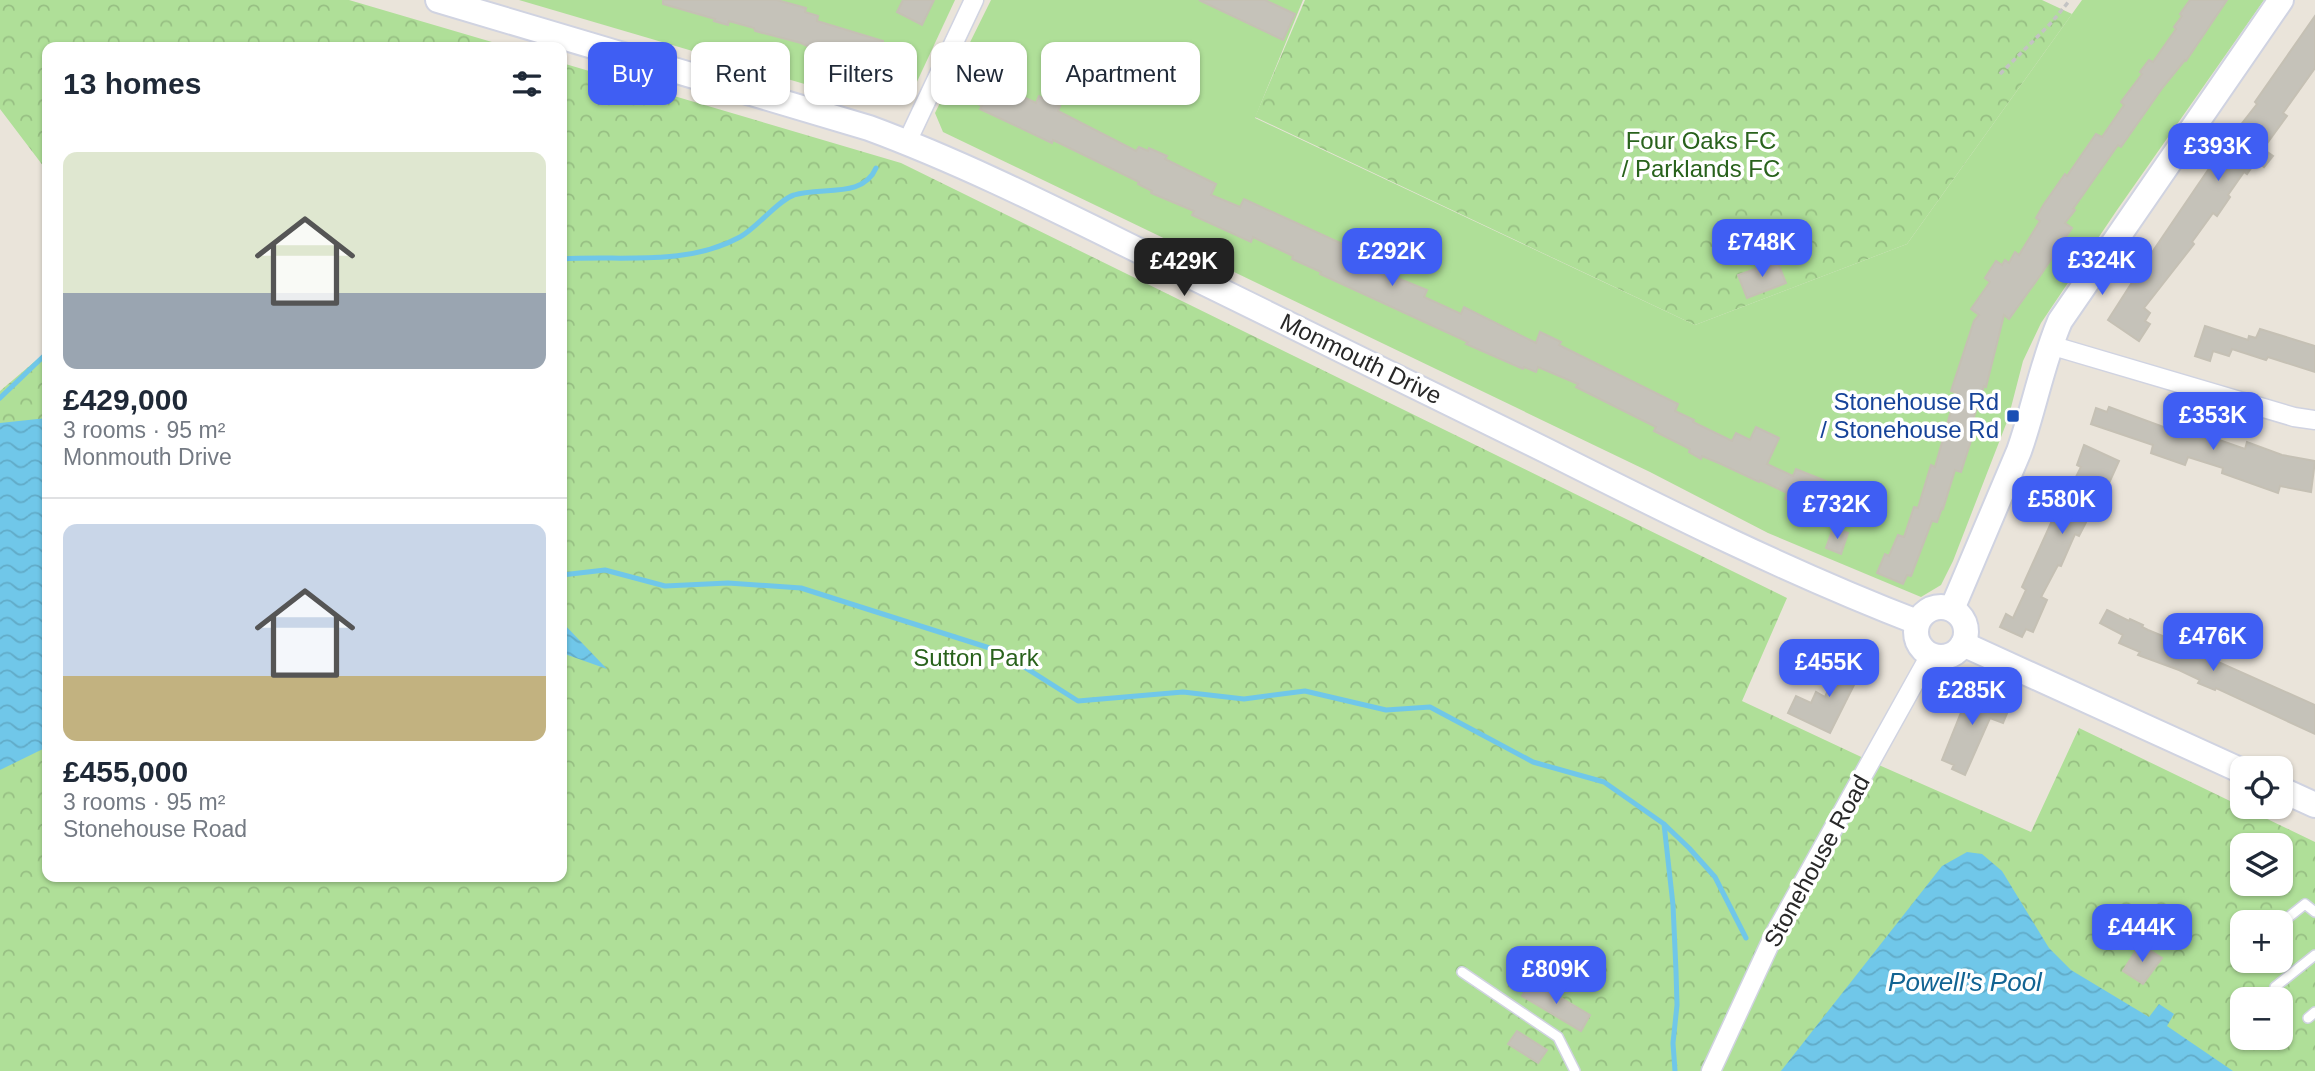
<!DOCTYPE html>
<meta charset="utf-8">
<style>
:root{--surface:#fff;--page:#f2f2f3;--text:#1f2937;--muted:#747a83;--line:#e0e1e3;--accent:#3f5ef3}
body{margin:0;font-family:Helvetica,sans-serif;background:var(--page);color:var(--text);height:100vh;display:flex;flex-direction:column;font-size:26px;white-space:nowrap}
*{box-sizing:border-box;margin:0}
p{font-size:23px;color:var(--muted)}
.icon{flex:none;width:38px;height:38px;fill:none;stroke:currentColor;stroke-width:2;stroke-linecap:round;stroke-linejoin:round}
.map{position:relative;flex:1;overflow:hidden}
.sheet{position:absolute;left:42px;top:42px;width:525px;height:840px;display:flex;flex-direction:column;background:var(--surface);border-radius:14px;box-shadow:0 2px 5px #0004}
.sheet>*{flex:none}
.top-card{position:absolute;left:588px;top:42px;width:665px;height:63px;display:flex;gap:14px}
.tools{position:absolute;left:2230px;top:756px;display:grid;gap:14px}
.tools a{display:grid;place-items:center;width:63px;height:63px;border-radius:14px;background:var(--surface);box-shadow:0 2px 5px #0004;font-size:35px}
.price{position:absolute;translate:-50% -60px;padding:0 16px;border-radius:14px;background:var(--accent);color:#fff;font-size:23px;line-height:46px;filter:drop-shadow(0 2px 4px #0008)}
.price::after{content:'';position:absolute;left:50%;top:42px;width:21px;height:16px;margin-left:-10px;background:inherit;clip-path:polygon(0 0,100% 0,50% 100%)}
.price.current{background:#222;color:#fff}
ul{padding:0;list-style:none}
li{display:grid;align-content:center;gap:14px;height:371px;padding:0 21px}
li+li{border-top:2px solid var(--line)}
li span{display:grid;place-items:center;height:217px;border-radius:14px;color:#555}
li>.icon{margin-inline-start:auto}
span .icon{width:126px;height:126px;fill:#fffc;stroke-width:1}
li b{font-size:30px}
h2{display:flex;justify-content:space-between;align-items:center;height:84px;padding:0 21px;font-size:30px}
.pill{padding:0 24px;border-radius:14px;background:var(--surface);box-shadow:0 2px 5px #0004;font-size:24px;line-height:63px}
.pill.current{background:var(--accent);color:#fff}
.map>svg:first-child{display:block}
.park{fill:url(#park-crowns);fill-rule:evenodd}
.garden{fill:#afdf98}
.water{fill:url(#water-waves)}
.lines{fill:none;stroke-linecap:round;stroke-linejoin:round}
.stream{stroke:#70c7e9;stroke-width:5}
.building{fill:#c5c2b9;stroke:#c5c0b4;stroke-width:2}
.lane-casing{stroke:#d0d3e1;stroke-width:12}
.street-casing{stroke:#d0d3e1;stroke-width:21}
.secondary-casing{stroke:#d0d3e1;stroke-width:28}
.path{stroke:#c3c3c3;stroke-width:3.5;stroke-dasharray:5 3.5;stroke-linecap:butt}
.lane{stroke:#fff;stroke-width:9}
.street{stroke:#fff;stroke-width:18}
.secondary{stroke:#fff;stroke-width:24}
.transit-dot{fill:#1a4fb4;stroke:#fff;stroke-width:2.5}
.labels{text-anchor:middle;stroke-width:7;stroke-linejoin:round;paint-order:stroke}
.park-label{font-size:24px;fill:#29621c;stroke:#fff}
.street-label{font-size:24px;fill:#282828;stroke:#fff}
.transit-label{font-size:24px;fill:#164399;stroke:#fff;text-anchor:end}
.water-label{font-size:26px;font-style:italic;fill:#126493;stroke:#fff}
</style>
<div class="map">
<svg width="2315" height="1071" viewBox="0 0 2315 1071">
<defs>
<pattern id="park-crowns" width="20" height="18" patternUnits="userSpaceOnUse" patternTransform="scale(1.75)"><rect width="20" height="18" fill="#afdf98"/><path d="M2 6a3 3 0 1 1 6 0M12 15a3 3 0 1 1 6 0" fill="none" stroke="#97bf83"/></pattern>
<pattern id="water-waves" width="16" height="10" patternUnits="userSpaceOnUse" patternTransform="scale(1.75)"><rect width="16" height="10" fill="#70c7e9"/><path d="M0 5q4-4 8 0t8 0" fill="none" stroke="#61abc8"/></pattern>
</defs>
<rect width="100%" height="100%" fill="#eae4da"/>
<g class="park">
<path d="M0 0H349L509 47H47V171L0 109Z"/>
<path d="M1305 0H2042L2072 14 1907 244 1695 325 1255 117Z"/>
<path d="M562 63 901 163 1787 598 1742 701 1872 762 2031 832 2079 728 2315 842V1071H0V391L47 351V877H562ZM2242 845H2280V884H2242ZM2242 922H2280V961H2242ZM2242 999H2280V1038H2242Z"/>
</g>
<g class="garden">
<path d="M519 0H955L908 101 876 105Z"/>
<path d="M991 0H1303L1255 118 1695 325 1907 244 2082 0H2264L2117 210 2041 323 2023 361 2008 419 1953 561 1941 585 1921 597 1768 533 1650 472 943 132 935 113Z"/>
</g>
<g class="water">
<path d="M47 418V747L0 770V423Z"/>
<path d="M562 622 607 669 562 653Z"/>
<path d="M1967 852 1982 854 2002 871 2049 948 2071 970 2149 1017 2159 1004 2174 1014 2167 1026 2233 1071H1781L1942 866Z"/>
</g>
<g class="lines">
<g class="stream">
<path d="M562 259C621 255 685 267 740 237 757 228 778 200 794 195 820 186 863 199 876 168"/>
<path d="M0 398 47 353"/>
<path d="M562 575 605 570 665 586 728 583 801 588 999 651 1078 701 1183 692 1244 699 1305 691 1386 710 1430 707 1533 762 1604 782 1664 824 1673 905 1676 971 1677 1005 1673 1043 1675 1071"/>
<path d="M1665 825 1689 848 1715 877 1746 938"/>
</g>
</g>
<g class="building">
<path d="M663 0H777L806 8 805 12 818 16 817 21 883 41V44L903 50 898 71 831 53V55L817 51 801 43 755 31 754 28 729 21 728 25 714 21 715 19 663 4Z"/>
<path d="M903 0H934L922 25 897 12Z"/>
<path d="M1199 0H1265L1295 14 1283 40Z"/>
<path d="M2190 0H2227L2186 61 2185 60 2163 87 2121 147 2118 145 2073 209 2075 210 2065 223 2072 228 2042 273 2009 319 2004 315 1986 387 1984 386 1973 420 1977 422 1961 472 1955 470 1943 509 1942 508 1937 522 1932 521 1911 576 1907 575 1903 584 1877 573 1885 554 1889 556 1898 535 1904 537 1914 507 1918 508 1931 465 1935 467 1956 393 1951 391 1974 321 1979 315 1971 309 1990 282 1985 278 1996 261 2002 265 2005 260 2009 263 2015 252 2019 255 2040 221 2036 218 2044 204 2065 174 2067 176 2096 134 2102 137 2124 105 2121 102 2142 74 2140 72 2149 60 2153 62 2176 29 2174 27 2182 16 2180 14Z"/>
<path d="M2315 16V68L2283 113 2287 116 2263 149 2273 156 2264 167 2256 161 2247 174 2244 172 2228 195 2230 197 2217 216 2213 213 2192 242 2194 244 2144 308 2150 313 2145 321 2150 324 2139 341 2108 320 2138 273 2225 145 2257 104 2255 102Z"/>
<path d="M971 72 1036 103 1039 96 1060 106 1058 111 1136 151 1139 147 1148 151 1149 148 1167 156 1165 159 1216 184 1211 195 1240 207 1244 199 1347 246 1345 251 1351 259 1427 290 1424 297 1461 314 1464 307 1536 343 1540 332 1561 342 1559 345 1678 404 1675 411 1694 420 1693 422 1732 441 1736 433 1750 440 1756 427 1779 438 1767 464 1793 476 1796 469 1826 481 1815 510 1785 499 1787 493 1760 480 1759 482 1721 464 1702 456 1701 459 1689 452 1690 449 1654 431 1656 427 1576 387 1578 384 1538 367 1536 372 1524 367 1523 369 1466 344 1468 342 1320 274 1321 272 1292 259 1293 256 1253 237 1251 242 1192 215 1194 211 1151 193 1152 191 1138 184 1139 182 1090 158 1053 140 1052 143 980 109 982 106 960 95Z"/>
<path d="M1777 261 1786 283 1747 298 1738 275Z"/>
<path d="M2205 326 2248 340 2249 336 2256 338 2260 329 2315 346V372L2268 357 2266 360 2232 349 2229 356 2213 351 2210 361 2195 356Z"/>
<path d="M2109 407 2177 432 2179 426 2245 449 2247 442 2282 455 2315 461 2311 492 2280 486 2278 493 2222 473 2223 468 2188 457 2185 465 2151 453 2153 445 2091 424 2096 408 2107 412Z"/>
<path d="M2084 445 2119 461 2105 492 2102 491 2079 536 2075 534 2061 566 2058 565 2041 597 2047 600 2033 632 2026 629 2022 637 2000 627 2006 614 2013 618 2026 590 2022 587 2055 514 2057 515 2081 467 2077 465Z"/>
<path d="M1833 528 1848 533 1841 554 1826 548Z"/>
<path d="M2107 610 2129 621 2130 619 2143 625 2142 627 2148 630 2189 647V649L2315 705V734L2216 688 2215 690 2198 683 2200 680 2179 670 2138 655 2140 652 2119 643 2123 635 2100 623Z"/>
<path d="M1842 658 1863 667 1830 733 1788 713 1796 696 1811 703 1816 692 1825 697Z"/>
<path d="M1962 688 2010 706 2003 723 1990 718 1965 775 1952 769 1954 765 1942 760 1962 710 1955 707Z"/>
<path d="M2140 944 2162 958 2143 984 2123 971Z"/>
<path d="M1531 980 1590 1015 1581 1031 1522 996Z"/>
<path d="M1517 1031 1547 1050 1538 1063 1508 1044Z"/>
</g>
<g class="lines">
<g class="lane-casing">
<g id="lane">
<path d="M2280 924 2305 904 2315 912"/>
<path d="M2241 956 2242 955"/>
<path d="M1462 972 1558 1037 1575 1071"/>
<path d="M2275 987 2315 955"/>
<path d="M2308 1018 2315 1012"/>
</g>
</g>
<g class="street-casing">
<g id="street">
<path d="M907 142 974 0"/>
<path d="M2050 345 2294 417 2315 420"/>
<path d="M1711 1071 1774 935 1930 655"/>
</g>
</g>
<g class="secondary-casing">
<g id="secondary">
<path d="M438 0 869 128C969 165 1064 214 1160 261 1289 324 1418 388 1547 451 1668 512 1790 573 1917 622"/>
<circle cx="1941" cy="632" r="25"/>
<path d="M1952 609 2019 451C2034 409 2042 363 2060 321L2281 0"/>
<path d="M1963 644 2242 771"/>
<path d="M2280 789 2315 805"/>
</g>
</g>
<path class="path" d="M2000 74 2051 23 2070 0"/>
<use href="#lane" class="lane"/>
<use href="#street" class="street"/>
<use href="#secondary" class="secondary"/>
</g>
<rect class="transit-dot" x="2006" y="409" width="14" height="14" rx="3.5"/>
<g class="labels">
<g class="park-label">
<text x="1701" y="149">Four Oaks FC<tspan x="1701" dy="28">/ Parklands FC</tspan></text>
<text x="976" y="666">Sutton Park</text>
</g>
<g class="street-label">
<text transform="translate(1361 359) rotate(26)" y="8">Monmouth Drive</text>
<text transform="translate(1817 861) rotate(-61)" y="8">Stonehouse Road</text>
</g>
<g class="transit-label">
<text x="1999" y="410">Stonehouse Rd<tspan x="1999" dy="28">/ Stonehouse Rd</tspan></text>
</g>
<g class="water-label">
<text x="1965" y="991">Powell's Pool</text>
</g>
</g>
</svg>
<div class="tools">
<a><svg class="icon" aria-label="locate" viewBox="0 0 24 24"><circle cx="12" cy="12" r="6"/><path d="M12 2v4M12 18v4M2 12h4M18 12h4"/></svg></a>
<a><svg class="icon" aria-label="layers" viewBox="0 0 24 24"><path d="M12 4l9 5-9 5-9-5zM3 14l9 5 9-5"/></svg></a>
<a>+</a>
<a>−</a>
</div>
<b class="price" style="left:2218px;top:183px">£393K</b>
<b class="price" style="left:1762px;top:279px">£748K</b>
<b class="price" style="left:1392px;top:288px">£292K</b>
<b class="price" style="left:2102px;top:297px">£324K</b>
<b class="price current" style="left:1184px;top:298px">£429K</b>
<b class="price" style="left:2213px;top:452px">£353K</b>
<b class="price" style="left:2062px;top:536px">£580K</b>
<b class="price" style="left:1837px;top:541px">£732K</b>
<b class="price" style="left:2213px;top:673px">£476K</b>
<b class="price" style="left:1829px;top:699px">£455K</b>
<b class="price" style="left:1972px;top:727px">£285K</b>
<b class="price" style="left:2142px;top:964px">£444K</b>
<b class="price" style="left:1556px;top:1006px">£809K</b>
<div class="top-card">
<a class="pill current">Buy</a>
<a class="pill">Rent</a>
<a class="pill">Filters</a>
<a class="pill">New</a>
<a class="pill">Apartment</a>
</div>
<section class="sheet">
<h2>13 homes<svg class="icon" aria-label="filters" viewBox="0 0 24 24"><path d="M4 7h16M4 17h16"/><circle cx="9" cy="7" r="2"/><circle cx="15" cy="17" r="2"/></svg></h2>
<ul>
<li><span style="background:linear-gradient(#dfe7d0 65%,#9aa5b1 0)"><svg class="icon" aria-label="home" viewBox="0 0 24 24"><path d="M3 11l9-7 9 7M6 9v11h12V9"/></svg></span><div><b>£429,000</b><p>3 rooms · 95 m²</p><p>Monmouth Drive</p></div></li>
<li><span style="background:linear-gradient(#c9d6e8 70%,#c2b280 0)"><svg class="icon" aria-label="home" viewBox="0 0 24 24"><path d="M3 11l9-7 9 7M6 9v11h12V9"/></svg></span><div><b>£455,000</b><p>3 rooms · 95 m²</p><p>Stonehouse Road</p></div></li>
</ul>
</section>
</div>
